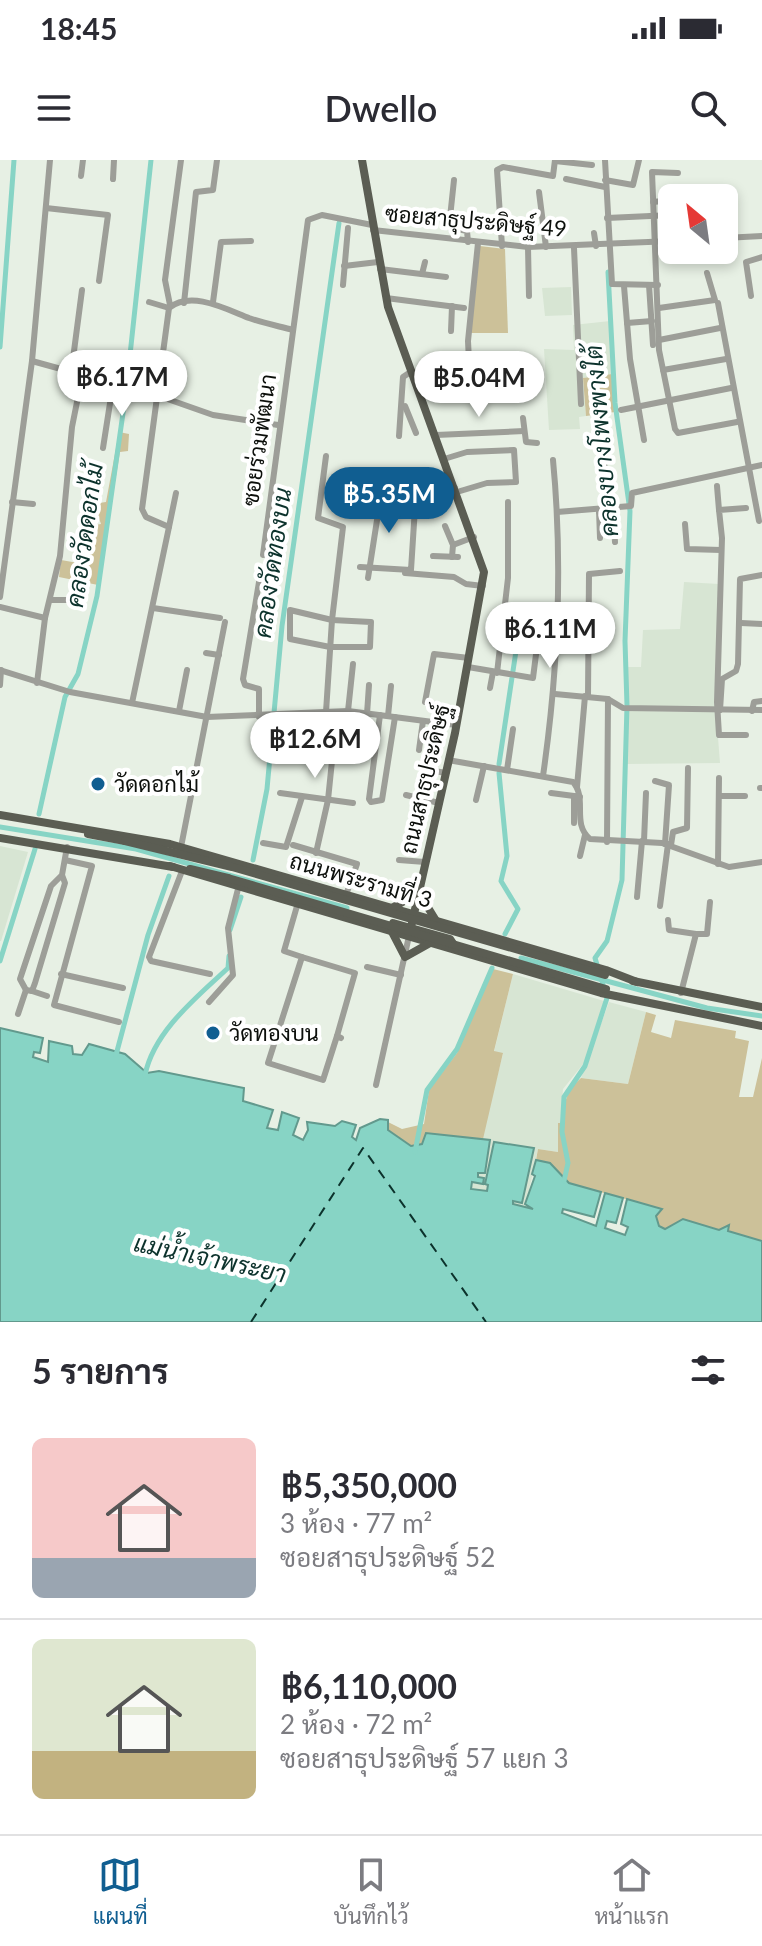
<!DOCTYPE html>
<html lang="th">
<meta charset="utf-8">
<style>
:root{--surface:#fff;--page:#f7f7f7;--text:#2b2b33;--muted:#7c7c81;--line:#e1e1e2;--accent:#105e91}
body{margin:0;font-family:Lato,Sarabun,sans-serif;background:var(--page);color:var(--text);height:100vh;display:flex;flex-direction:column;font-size:30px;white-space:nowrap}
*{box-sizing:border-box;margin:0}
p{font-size:26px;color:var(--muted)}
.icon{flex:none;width:44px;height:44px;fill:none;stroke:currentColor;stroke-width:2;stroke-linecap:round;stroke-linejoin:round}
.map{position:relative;height:1162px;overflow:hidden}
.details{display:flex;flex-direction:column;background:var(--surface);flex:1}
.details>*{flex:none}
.needle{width:52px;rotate:331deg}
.buttons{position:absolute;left:658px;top:24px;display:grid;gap:16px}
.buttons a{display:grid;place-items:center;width:80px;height:80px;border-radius:12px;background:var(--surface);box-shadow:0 4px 12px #0003;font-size:40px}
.price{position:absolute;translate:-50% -68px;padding:0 18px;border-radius:28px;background:#fff;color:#222;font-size:26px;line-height:52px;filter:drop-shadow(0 2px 4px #0008)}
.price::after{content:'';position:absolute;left:50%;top:48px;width:24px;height:18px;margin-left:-12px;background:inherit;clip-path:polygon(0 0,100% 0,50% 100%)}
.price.active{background:var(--accent);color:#fff}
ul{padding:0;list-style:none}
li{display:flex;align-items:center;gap:24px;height:200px;padding:0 32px}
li+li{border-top:2px solid var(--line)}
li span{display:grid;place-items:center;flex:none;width:224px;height:160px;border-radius:12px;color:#555}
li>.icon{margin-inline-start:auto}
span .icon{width:96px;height:96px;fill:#fffc;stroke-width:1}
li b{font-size:34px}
h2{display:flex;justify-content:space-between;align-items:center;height:96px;padding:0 32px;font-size:34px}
.status{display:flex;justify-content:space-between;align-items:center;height:56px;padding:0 40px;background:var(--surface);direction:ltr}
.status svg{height:22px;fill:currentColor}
header{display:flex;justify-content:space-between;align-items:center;height:104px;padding:0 32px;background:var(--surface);font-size:36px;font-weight:600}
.menu{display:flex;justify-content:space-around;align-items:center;height:112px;border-top:2px solid var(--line);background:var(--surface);font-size:22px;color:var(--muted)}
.menu a{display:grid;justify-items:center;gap:4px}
.menu .active{color:var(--accent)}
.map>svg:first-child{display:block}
.built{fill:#d7e5d3}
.green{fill:#ccc199}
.water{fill:#87d4c5;stroke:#62998d;stroke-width:2}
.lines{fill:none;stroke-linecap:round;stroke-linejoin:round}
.canal{stroke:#87d4c5;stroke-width:5}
.ferry{stroke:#0c322c;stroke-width:2;stroke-dasharray:10 8;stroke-linecap:butt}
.minor{stroke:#9d9e98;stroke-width:6}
.major{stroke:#5b5d53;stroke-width:8}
.major-bridge{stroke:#5b5d53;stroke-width:8}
.poi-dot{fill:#105e91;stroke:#fff;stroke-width:3}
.labels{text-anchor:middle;stroke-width:8;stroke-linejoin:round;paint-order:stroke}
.street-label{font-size:22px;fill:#0c0f0b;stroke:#fff}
.poi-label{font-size:22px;fill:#0c0f0b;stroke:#fff;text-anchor:start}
.water-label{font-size:24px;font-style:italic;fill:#0c322c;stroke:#fff}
</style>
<div class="status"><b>18:45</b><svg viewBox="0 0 49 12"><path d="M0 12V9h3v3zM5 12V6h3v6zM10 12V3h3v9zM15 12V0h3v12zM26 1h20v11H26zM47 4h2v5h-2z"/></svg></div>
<header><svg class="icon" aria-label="menu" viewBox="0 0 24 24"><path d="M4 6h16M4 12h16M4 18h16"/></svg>Dwello<svg class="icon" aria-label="search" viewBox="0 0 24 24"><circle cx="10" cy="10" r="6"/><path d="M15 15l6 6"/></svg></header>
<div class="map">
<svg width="762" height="1162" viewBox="0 0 762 1162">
<rect width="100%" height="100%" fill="#e7f0e4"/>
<g class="built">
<path d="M571 127 572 155 545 156 542 128Z"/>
<path d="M610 161 612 214 583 218 586 256 579 257 580 269 549 270 544 189 574 190 573 165Z"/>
<path d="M684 422 719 424 716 548 628 546V507H641L643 470 680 469Z"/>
<path d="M628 551 716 552 720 603 627 604Z"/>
<path d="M0 686 28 692 1 781H0Z"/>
<path d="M513 814 604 841 584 903 563 929 558 992 538 989 526 1044 534 1046 533 1050 512 1044 513 1041 522 1042 534 989 488 1025 487 1032 471 1029 489 985V980L483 979V971L503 894 494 892Z"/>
<path d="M609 842 646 852 628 924 581 918Z"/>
</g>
<g class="green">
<path d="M480 86 505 89 508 173H471Z"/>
<path d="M612 214 615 252 586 256 583 218Z"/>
<path d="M119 272 129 274 128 291 120 292 98 425 59 417 61 400 78 403 84 367 101 364 95 346 85 353 92 344 106 342Z"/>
<path d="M493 809 513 814 494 891 503 893 483 979 426 973 422 984 411 986 388 970V962L402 969 424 964 429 930 457 893Z"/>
<path d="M646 852 656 855 651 872 671 878 675 860 736 871 735 878 749 881 739 937H753L762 898V1081L728 1071 729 1066 719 1070 666 1069 659 1066 656 1056 661 1049 568 1023 550 1003 536 1000 538 989 558 992V963H564C563 943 566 931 581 918L628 924Z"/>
</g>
<path class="water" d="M0 868 43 878 40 893 34 892 33 897 48 902 49 881 72 886 73 894 82 895 89 884 125 894 147 913 159 911 244 928 243 941 273 950 267 968 278 970 282 952 299 958 293 975 303 980 308 970 307 962 335 966 342 961 356 965 352 977 356 980 360 968 380 959 388 960V970L411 986 422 984 426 973 490 980 485 1013H478V1017L484 1018 483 1024 472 1022 471 1029 487 1031 488 1025 485 1024 494 982 534 988 522 1043 513 1041V1044L533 1049 525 1044 535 1016 532 1014 536 1000 550 1003 569 1023 601 1032 594 1057 563 1049 562 1053 596 1066 605 1033 623 1038 616 1063 607 1061 605 1068 625 1075 628 1067 621 1064 627 1039 662 1049 656 1056 659 1066 665 1069 683 1059 719 1070 729 1065 728 1071 762 1081V1162H0Z"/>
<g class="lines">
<g class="canal">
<path d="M0 187 14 0"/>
<path d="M499 604 519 471"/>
<path d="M499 613 507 696 501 721 518 749 505 774"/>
<path d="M39 654 65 537 78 514 97 436 126 232 151 0"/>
<path d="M0 667 136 689 347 748"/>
<path d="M253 700 267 629 282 466 339 63"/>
<path d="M230 770 241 737"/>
<path d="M521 798 707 848 762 856"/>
<path d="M0 801 35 689"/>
<path d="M116 895 148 775 169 716"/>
<path d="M145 915C154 871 197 837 228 808L229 796"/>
<path d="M415 992 427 930 457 889 492 808"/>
<path d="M564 1021 568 1003 562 972 564 937 585 906 607 838 595 798 607 781 622 720 627 546 625 481 630 351 615 243 608 112"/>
</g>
<path class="ferry" d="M251 1162 363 988 486 1162"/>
<g class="minor">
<path d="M605 0 612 124 658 125"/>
<path d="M555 1 592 5"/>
<path d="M678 13 652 12 659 190 675 269 678 273 737 262"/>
<path d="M81 16 83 0"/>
<path d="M113 19 114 0"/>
<path d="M566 19 605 27"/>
<path d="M454 20 449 67 467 71 468 82"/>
<path d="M605 20 633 25 639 0"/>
<path d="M539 32 546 87"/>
<path d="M715 33 716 38"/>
<path d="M653 42 672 40"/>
<path d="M46 48 108 55 99 121"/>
<path d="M607 58 672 55"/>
<path d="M373 70 528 87 672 81"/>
<path d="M594 73 596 86"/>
<path d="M724 78 762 76"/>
<path d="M502 86 497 10 503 7 553 16 555 0"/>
<path d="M528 87 529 136"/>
<path d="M574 88 581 244"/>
<path d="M344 106 378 102"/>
<path d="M380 109 446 117"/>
<path d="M422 114 425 102"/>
<path d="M343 125 348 68"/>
<path d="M649 125 653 185"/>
<path d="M624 126 630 199 644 280"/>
<path d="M751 136 746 102 762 97"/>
<path d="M386 138 464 148"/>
<path d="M149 142 169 148"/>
<path d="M213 142 221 82 251 81"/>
<path d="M184 143 196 32 213 30 217 0"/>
<path d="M718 143 759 361"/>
<path d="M170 145 165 120 181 0"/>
<path d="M659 148 715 140 707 113"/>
<path d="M627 163 652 161"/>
<path d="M451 171 452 146"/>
<path d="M659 180 720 168"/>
<path d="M469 195 528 197 529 222"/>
<path d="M32 201 159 236 213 255 278 265"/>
<path d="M663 210 726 199"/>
<path d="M71 214 82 130"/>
<path d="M100 221 102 194"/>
<path d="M470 221 468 181 478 83"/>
<path d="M405 246 416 273"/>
<path d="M621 250 731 228"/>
<path d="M599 257 609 347"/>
<path d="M523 258 526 282 537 283"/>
<path d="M436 275 524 271"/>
<path d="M399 276 403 217 412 211"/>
<path d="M103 288 113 224"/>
<path d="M326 296 318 358 343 367 332 460 326 552"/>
<path d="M444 299 467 292 514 290 516 322 487 323 457 332"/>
<path d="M717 326 719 350"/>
<path d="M12 342 33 344"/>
<path d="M599 350 600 378"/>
<path d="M557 352 631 346 632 333 762 305"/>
<path d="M599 352 613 351 615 382"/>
<path d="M685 364 687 389 721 390"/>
<path d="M445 366 453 385 452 397"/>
<path d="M169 367 176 333"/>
<path d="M453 385 474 377"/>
<path d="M263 395 308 60 322 55 372 65"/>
<path d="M433 396 458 397"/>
<path d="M360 407 411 410 416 332 421 328H455"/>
<path d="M405 413 454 417 466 424 483 426"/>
<path d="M368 418 382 328"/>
<path d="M0 437 32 201 50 0"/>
<path d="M50 440H73"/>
<path d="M0 447 45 458"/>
<path d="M153 448 220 458"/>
<path d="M290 450 332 460 371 462 370 487H330L290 479Z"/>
<path d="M741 463 762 464"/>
<path d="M557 478H590"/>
<path d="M206 493 219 495"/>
<path d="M468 507 533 518 541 455"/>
<path d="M0 510 70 532 207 557 348 551 456 565"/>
<path d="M497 513 508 418V342"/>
<path d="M37 523 45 458 60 396 72 267 82 217"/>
<path d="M0 525 1 510"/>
<path d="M490 528 493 512"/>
<path d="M555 534 608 539 623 548 762 550"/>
<path d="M588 536 589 414 620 411"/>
<path d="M425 542 434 494 469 498"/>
<path d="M132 543 169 367 146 357 142 349 169 148C191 130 226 149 249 158 263 163 278 166 293 170"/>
<path d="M720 550 722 519 736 511 738 504 740 419 762 415"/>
<path d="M179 551 187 510"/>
<path d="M348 551 353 504"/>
<path d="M752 551 754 542 762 541"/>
<path d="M367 554 369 525"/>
<path d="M380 555 369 639 371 642 382 640 395 557"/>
<path d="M388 556 391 526"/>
<path d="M259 557V529L245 525 243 519 261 410"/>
<path d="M746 575H719L717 542 722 378 719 350 746 348"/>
<path d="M419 590 423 561"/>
<path d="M309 600 312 553"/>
<path d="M448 600 573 622C588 639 571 663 590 679L662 683 729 707 762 702"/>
<path d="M423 609 446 613"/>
<path d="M507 610 513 569"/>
<path d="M543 616C558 511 563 405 553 300"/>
<path d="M655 621 669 625 665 684"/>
<path d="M577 627 585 536"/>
<path d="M760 628H762"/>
<path d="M280 633 353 643"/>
<path d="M551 633 574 636"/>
<path d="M406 635 439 643"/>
<path d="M720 636H745"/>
<path d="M476 640 484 606"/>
<path d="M574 663V636L580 637"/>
<path d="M644 681 646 633"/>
<path d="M607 682 608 539"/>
<path d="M263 683 286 687 302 637"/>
<path d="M293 685 357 704 346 735"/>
<path d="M671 685 673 672 687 668 688 608"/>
<path d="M181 687 225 462"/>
<path d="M316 693 328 640 337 552"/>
<path d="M580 696 585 675"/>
<path d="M65 700 92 706 54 845 119 862"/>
<path d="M399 700 425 702"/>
<path d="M718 704 719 618"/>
<path d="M182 711 149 797 151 801 210 814"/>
<path d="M62 715 51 726 20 819 26 830 32 831 35 823 65 723 62 715 67 687"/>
<path d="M637 737 642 681"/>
<path d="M297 746 284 791 302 797 268 903 323 920 337 876 341 878"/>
<path d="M660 746 668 684"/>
<path d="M668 760 669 770 696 774"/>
<path d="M302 797 355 813 337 876"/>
<path d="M367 807 401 815"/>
<path d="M61 814 123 828"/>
<path d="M32 831 47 836"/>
<path d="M681 833 696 774H707L710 742"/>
<path d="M209 842 233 815 228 768 238 729"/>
<path d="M18 854 26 830"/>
<path d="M376 925 409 776"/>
</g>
<g class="major">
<path d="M362 0 388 147 484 412 455 573 409 776"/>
<path d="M0 655 170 684 606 810 637 822"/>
<path d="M88 674 125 681"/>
<path d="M0 678 173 707"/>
<path d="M170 706 601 833 762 866"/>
<path d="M190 709 228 718"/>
<path d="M419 733 435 759"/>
<path d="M392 748 418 733"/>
<path d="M393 763 450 779 456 788"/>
<path d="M392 772 405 797 430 783"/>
<path d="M633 821 762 847"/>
</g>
<g class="major-bridge">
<path d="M125 681 232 707 605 815"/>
<path d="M228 718 606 829"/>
</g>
</g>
<g class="poi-dot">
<circle cx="98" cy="624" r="8"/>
<circle cx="213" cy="873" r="8"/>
</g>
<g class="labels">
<g class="street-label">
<text transform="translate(476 61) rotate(5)" y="8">ซอยสาธุประดิษฐ์ 49</text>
<text transform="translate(259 280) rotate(-82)" y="8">ซอยร่วมพัฒนา</text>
<text transform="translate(425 619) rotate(-77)" y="8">ถนนสาธุประดิษฐ์</text>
<text transform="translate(361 720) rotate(16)" y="8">ถนนพระรามที่ 3</text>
</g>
<g class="poi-label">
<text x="114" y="632">วัดดอกไม้</text>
<text x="229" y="881">วัดทองบน</text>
</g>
<g class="water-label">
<text transform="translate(602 281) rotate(-95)" y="8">คลองบางโพงพางใต้</text>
<text transform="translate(85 375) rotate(-82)" y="8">คลองวัดดอกไม้</text>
<text transform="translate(273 403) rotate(-82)" y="8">คลองวัดทองบน</text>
<text transform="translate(210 1099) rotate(12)" y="8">แม่น้ำเจ้าพระยา</text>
</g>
</g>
</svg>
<div class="buttons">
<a><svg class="needle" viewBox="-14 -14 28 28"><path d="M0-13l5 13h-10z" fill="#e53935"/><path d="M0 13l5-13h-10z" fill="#7c7c81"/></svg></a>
</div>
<b class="price" style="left:122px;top:258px">฿6.17M</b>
<b class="price" style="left:479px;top:259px">฿5.04M</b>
<b class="price active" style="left:389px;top:375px">฿5.35M</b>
<b class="price" style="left:550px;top:510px">฿6.11M</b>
<b class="price" style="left:315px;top:620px">฿12.6M</b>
</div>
<section class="details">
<h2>5 รายการ<svg class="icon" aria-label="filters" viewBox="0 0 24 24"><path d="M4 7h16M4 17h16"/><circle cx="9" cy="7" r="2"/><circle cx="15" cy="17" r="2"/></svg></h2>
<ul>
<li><span style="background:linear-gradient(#f6c9c9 75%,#9aa5b1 0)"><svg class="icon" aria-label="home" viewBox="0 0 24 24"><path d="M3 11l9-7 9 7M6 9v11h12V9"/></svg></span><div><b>฿5,350,000</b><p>3 ห้อง · 77 m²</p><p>ซอยสาธุประดิษฐ์ 52</p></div></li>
<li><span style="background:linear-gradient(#dfe7d0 70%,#c2b280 0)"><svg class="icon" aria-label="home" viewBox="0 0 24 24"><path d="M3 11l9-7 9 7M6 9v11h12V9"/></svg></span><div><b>฿6,110,000</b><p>2 ห้อง · 72 m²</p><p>ซอยสาธุประดิษฐ์ 57 แยก 3</p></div></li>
</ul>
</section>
<nav class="menu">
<a class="active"><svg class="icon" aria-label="map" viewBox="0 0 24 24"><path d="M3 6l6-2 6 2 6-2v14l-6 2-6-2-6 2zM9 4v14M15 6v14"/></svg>แผนที่</a>
<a><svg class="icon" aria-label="saved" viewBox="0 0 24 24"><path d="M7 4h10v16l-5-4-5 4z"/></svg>บันทึกไว้</a>
<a><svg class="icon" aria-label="home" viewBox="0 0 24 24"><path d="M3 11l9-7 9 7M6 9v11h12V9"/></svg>หน้าแรก</a>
</nav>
